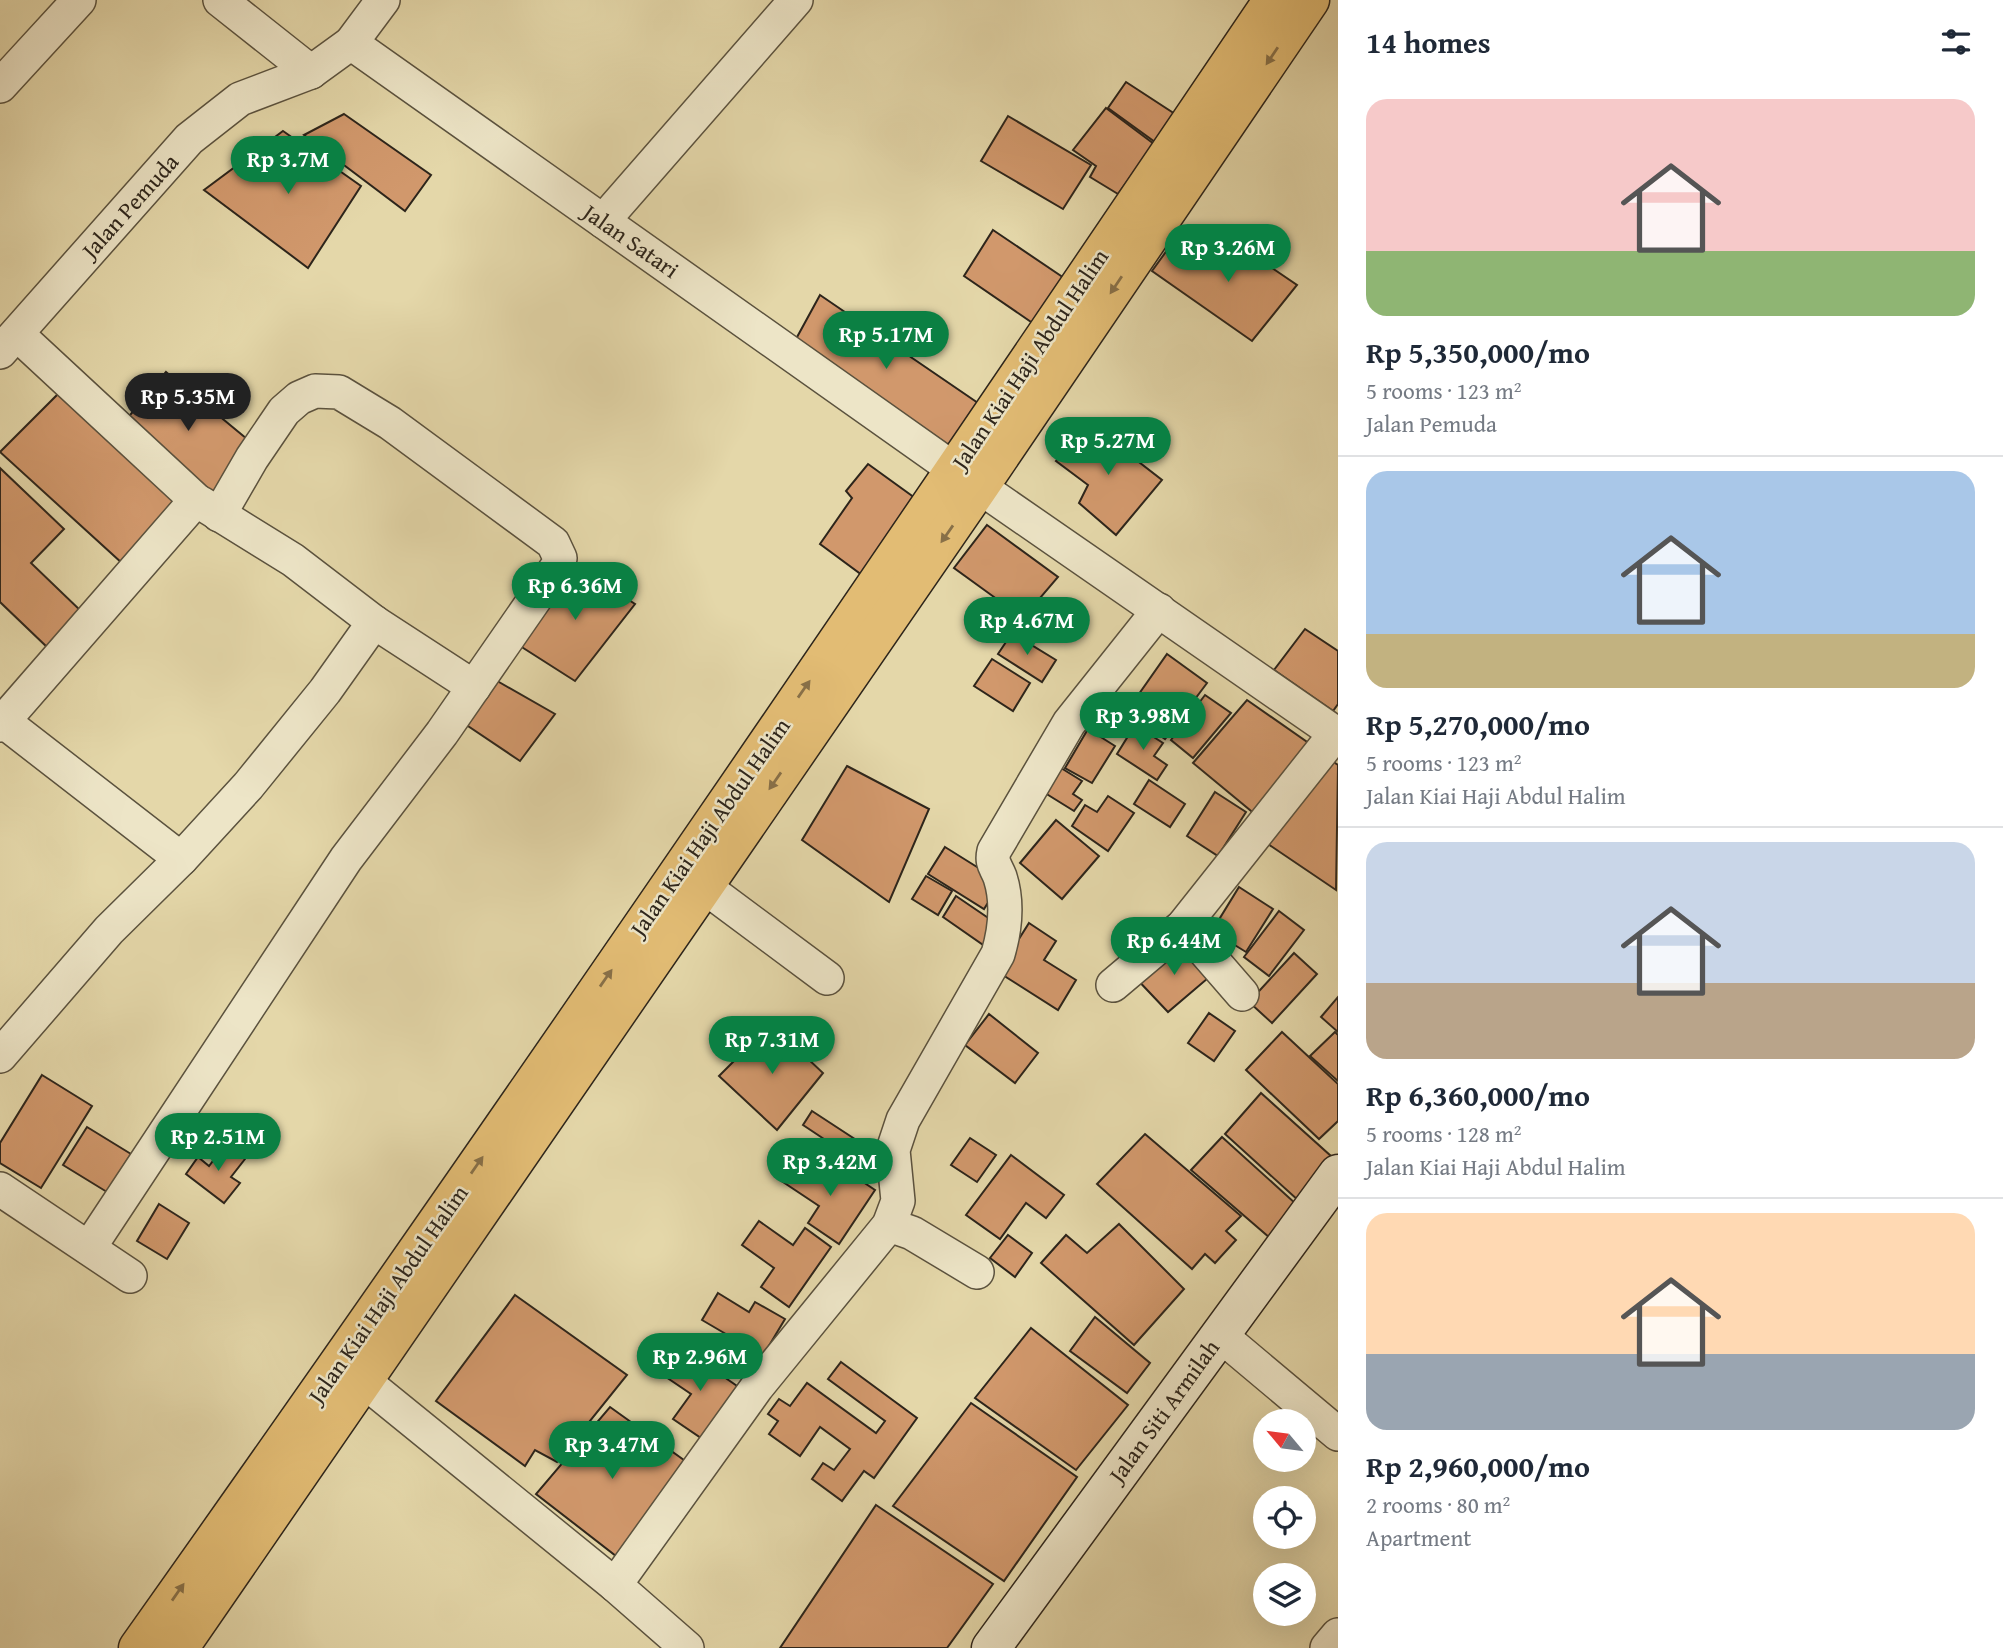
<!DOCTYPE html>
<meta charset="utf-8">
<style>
:root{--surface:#fff;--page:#f6f6f7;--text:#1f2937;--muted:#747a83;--line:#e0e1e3;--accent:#0b8043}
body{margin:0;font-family:"Gentium Book Plus",serif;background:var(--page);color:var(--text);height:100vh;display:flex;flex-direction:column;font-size:26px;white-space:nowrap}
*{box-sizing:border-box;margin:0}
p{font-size:23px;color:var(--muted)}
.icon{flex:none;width:38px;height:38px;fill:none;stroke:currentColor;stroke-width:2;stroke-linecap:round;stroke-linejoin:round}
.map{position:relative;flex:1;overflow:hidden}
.details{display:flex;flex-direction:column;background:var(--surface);width:665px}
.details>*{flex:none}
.needle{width:46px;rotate:299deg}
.buttons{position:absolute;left:1253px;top:1409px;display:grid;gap:14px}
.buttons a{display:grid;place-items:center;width:63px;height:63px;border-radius:50%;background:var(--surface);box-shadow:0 7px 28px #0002;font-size:35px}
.price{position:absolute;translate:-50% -60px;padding:0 16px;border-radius:24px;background:var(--accent);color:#fff;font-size:23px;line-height:46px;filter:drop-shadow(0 2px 4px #0008)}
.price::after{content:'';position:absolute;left:50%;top:42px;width:21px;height:16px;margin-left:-10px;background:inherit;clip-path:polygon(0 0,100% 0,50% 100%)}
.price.on{background:#222;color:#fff}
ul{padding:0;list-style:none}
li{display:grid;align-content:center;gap:14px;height:371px;padding:0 28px}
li+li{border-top:2px solid var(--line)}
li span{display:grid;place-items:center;height:217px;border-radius:21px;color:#555}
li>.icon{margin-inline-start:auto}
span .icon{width:126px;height:126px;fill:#fffc;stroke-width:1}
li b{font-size:30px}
h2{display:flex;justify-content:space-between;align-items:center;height:84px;padding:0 28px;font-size:30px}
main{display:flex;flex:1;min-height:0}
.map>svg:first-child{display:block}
.building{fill:#d1986c;stroke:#2d251b;stroke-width:2}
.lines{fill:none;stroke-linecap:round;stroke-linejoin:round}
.street-casing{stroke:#5b523e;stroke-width:36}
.secondary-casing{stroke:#2d251b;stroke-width:41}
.primary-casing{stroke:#2d251b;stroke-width:41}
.street{stroke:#ede5c7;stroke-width:33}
.secondary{stroke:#ede5c7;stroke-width:38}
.primary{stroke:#e2bc74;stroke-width:38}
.oneway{fill:#887048}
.labels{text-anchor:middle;stroke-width:5;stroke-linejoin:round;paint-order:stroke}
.street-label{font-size:23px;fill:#2d251b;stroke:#ede5c7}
</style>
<main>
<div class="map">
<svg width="1338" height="1648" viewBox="0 0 1338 1648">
<rect width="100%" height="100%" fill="#e4d7a9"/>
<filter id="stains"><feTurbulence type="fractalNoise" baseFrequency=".00286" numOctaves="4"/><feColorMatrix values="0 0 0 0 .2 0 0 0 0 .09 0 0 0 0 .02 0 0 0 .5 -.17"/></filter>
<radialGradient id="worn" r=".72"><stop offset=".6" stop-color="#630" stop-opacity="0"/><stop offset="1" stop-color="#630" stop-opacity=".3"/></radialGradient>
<g class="building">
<path d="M1126 82 1175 114 1155 142 1108 108Z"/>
<path d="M1106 108 1154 144 1118 194 1090 177 1096 166 1073 150Z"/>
<path d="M344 114 431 175 405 211 304 135Z"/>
<path d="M1008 116 1091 165 1063 209 981 161Z"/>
<path d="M283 131 361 186 308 268 204 190Z"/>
<path d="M993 230 1067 280 1037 326 964 276Z"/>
<path d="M1219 232 1297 285 1252 341 1152 271 1173 242 1199 260Z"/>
<path d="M820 295 978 403 950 446 796 339Z"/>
<path d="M166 372 247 439 216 497 125 421Z"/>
<path d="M58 394 175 500 123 564 0 452Z"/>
<path d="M1086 421 1162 480 1116 535 1079 503 1088 485 1056 461Z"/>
<path d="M868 464 915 498 862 575 820 544 852 498 846 491Z"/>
<path d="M0 468 64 529 31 563 82 612 48 648 0 602Z"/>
<path d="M987 525 1058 577 1023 618 954 568Z"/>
<path d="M571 563 635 604 575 681 517 644Z"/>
<path d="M1305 629 1338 651V704L1333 711 1274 670Z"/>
<path d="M1012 633 1056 660 1042 682 998 654Z"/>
<path d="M1167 654 1207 683 1165 739 1127 711Z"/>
<path d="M992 659 1030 683 1013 711 974 686Z"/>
<path d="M492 678 555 714 520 761 462 722Z"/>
<path d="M1205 695 1231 713 1193 758 1171 740Z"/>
<path d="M1247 700 1310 744 1256 815 1193 763Z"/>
<path d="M1135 725 1163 743 1154 756 1167 765 1157 780 1117 754Z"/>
<path d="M1088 729 1115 746 1092 783 1065 768Z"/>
<path d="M1326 757 1338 765 1336 890 1262 840Z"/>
<path d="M847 766 929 809 889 902 802 840Z"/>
<path d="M1061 768 1082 781 1073 794 1082 800 1074 811 1045 793Z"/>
<path d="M1149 780 1185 804 1170 827 1134 804Z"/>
<path d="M1215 792 1246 812 1218 856 1187 836Z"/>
<path d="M1108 796 1134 813 1108 851 1072 826 1085 805 1097 812Z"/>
<path d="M1056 820 1099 856 1062 899 1020 863Z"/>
<path d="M945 847 1001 882 984 909 928 874Z"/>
<path d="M926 876 952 891 938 915 912 899Z"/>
<path d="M1239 887 1273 909 1246 952 1212 931Z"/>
<path d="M956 896 1003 928 989 949 943 917Z"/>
<path d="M1279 911 1304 930 1269 976 1244 957Z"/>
<path d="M1029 923 1056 941 1044 960 1076 980 1058 1010 998 972Z"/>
<path d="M1189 944 1214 973 1168 1012 1133 975 1160 952 1168 962Z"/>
<path d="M1294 953 1317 974 1272 1023 1249 1002Z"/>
<path d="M1338 997V1032L1321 1017Z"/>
<path d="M1209 1013 1235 1031 1214 1061 1188 1043Z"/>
<path d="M989 1014 1038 1053 1015 1083 965 1045Z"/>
<path d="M771 1024 823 1073 777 1130 719 1076Z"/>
<path d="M1282 1032 1338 1084V1121L1319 1139 1246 1070Z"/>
<path d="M1335 1032 1338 1035V1081L1310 1056Z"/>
<path d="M42 1075 92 1106 41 1188 0 1163V1143Z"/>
<path d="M1261 1093 1332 1157 1299 1201 1225 1134Z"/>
<path d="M812 1111 867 1147 857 1161 803 1125Z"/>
<path d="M87 1127 131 1154 107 1192 63 1165Z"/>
<path d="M1145 1134 1241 1216 1226 1231 1236 1240 1215 1263 1205 1254 1192 1269 1097 1184Z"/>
<path d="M1222 1137 1296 1204 1270 1238 1191 1170Z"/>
<path d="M970 1138 996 1155 977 1182 951 1165Z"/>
<path d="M226 1144 245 1159 231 1177 240 1183 224 1203 186 1174 198 1157 209 1166Z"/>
<path d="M1011 1155 1064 1195 1046 1218 1026 1203 1000 1239 966 1215Z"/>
<path d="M794 1159 832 1184 842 1168 875 1190 839 1244 808 1223 819 1206 780 1180Z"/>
<path d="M159 1204 189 1223 167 1259 137 1241Z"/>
<path d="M759 1221 793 1245 805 1228 831 1247 789 1307 761 1287 774 1268 742 1245Z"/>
<path d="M1119 1224 1184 1289 1134 1345 1041 1263 1066 1235 1087 1253Z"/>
<path d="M1008 1235 1032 1253 1015 1277 990 1258Z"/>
<path d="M718 1293 749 1312 755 1302 785 1319 749 1379 717 1360 731 1337 702 1320Z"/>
<path d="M515 1295 627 1375 557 1462 535 1450 525 1466 436 1401Z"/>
<path d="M1095 1317 1150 1363 1127 1393 1070 1351Z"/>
<path d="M1031 1328 1128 1405 1076 1470 975 1398Z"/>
<path d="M682 1348 740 1388 704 1440 673 1419 691 1394 663 1375Z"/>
<path d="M841 1362 917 1418 874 1478 864 1471 842 1501 812 1479 823 1463 834 1470 850 1449 820 1427 800 1456 769 1434 778 1421 768 1414 779 1399 790 1406 807 1383 876 1433 885 1421 828 1379Z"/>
<path d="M971 1403 1077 1477 1004 1581 893 1506Z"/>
<path d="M610 1407 688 1463 616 1556 536 1494Z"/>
<path d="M876 1505 993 1584 947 1648H780Z"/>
</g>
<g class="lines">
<g class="street-casing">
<g id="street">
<path d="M220 0 311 72"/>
<path d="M351 43 955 470 1338 735"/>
<path d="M0 86 79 0"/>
<path d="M603 221 796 0"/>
<path d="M0 352 189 139 240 99 311 72 351 43 383 0"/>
<path d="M201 503 293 560 374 622 474 687"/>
<path d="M3 721 181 859"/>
<path d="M0 725 196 500 17 334"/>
<path d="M702 885 827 978"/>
<path d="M1183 926 1242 994"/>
<path d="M1113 985 1183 926 1336 733"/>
<path d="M0 1056 109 930 181 859 248 786 325 691 374 622"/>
<path d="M0 1189 130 1276"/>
<path d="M889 1225 912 1233 977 1272"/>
<path d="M89 1248 346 859 442 733 557 567 560 558 553 543 390 423 339 392 315 391 299 398 284 411 252 458 219 515"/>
<path d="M1220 1335 1338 1434"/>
<path d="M365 1382 615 1585 687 1648"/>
<path d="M615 1585 757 1387 889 1225 898 1201 893 1150 903 1120 998 954C1005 930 1008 902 1000 877 996 866 991 864 994 851L1069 723 1159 610"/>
<path d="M1327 1648 1338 1635"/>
</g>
</g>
<g class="secondary-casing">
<path id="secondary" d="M991 1648 1338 1174"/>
</g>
<g class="primary-casing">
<g id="primary">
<path d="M138 1648C524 1104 899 553 1273 0"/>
<path d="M179 1648 979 487 1310 0"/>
</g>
</g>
<use href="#street" class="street"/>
<use href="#secondary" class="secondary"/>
<use href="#primary" class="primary"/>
</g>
<defs><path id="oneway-solid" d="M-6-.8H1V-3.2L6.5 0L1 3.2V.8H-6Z" transform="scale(1.75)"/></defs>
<g class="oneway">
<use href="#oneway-solid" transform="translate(1272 56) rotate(124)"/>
<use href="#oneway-solid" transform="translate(1116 285) rotate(124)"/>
<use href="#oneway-solid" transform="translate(947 534) rotate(125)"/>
<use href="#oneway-solid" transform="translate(804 689) rotate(-55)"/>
<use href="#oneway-solid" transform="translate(775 781) rotate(125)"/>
<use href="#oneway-solid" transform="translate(606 978) rotate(-55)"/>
<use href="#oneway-solid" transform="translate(477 1165) rotate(-55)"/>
<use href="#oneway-solid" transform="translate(178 1592) rotate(-55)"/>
</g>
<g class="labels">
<g class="street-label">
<text transform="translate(130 206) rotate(-48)" y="8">Jalan Pemuda</text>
<text transform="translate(631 241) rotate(35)" y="8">Jalan Satari</text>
<text transform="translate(1030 359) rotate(-56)" y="8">Jalan Kiai Haji Abdul Halim</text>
<text transform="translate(710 827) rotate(-55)" y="8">Jalan Kiai Haji Abdul Halim</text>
<text transform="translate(388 1294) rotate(-55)" y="8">Jalan Kiai Haji Abdul Halim</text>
<text transform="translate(1164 1411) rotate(-54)" y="8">Jalan Siti Armilah</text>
</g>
</g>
<rect width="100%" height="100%" filter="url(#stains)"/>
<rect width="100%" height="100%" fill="url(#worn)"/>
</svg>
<div class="buttons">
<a><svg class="needle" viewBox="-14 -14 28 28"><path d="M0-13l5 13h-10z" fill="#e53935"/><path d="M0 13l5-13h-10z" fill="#747a83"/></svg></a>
<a><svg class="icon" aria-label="locate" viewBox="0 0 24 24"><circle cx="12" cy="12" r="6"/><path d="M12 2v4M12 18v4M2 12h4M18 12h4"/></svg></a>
<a><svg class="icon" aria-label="layers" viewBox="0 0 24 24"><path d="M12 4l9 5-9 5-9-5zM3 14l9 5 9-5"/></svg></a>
</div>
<b class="price" style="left:288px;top:196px">Rp 3.7M</b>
<b class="price" style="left:1228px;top:284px">Rp 3.26M</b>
<b class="price" style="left:886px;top:371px">Rp 5.17M</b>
<b class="price on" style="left:188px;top:433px">Rp 5.35M</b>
<b class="price" style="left:1108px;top:477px">Rp 5.27M</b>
<b class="price" style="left:575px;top:622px">Rp 6.36M</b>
<b class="price" style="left:1027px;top:657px">Rp 4.67M</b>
<b class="price" style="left:1143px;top:752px">Rp 3.98M</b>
<b class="price" style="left:1174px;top:977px">Rp 6.44M</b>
<b class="price" style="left:772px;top:1076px">Rp 7.31M</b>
<b class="price" style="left:218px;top:1173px">Rp 2.51M</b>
<b class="price" style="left:830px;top:1198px">Rp 3.42M</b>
<b class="price" style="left:700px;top:1393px">Rp 2.96M</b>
<b class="price" style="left:612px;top:1481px">Rp 3.47M</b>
</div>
<section class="details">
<h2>14 homes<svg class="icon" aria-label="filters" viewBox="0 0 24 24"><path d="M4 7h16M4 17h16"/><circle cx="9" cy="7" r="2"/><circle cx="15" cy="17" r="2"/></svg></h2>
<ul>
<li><span style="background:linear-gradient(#f6c9c9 70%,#8fb573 0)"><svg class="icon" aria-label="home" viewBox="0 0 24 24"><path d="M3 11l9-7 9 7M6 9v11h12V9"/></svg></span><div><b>Rp 5,350,000/mo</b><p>5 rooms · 123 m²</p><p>Jalan Pemuda</p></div></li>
<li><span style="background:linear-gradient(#a9c7e8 75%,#c2b280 0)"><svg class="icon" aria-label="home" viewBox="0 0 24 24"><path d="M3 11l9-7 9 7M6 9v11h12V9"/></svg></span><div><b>Rp 5,270,000/mo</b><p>5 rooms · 123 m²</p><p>Jalan Kiai Haji Abdul Halim</p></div></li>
<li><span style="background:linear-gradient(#c9d6e8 65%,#b9a48a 0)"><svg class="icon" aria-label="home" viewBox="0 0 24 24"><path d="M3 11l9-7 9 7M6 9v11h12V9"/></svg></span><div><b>Rp 6,360,000/mo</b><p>5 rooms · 128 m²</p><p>Jalan Kiai Haji Abdul Halim</p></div></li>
<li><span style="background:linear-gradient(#ffd9b3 65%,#9aa5b1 0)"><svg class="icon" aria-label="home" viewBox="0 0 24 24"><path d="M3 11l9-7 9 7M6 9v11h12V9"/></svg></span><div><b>Rp 2,960,000/mo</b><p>2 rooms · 80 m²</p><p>Apartment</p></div></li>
</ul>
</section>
</main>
